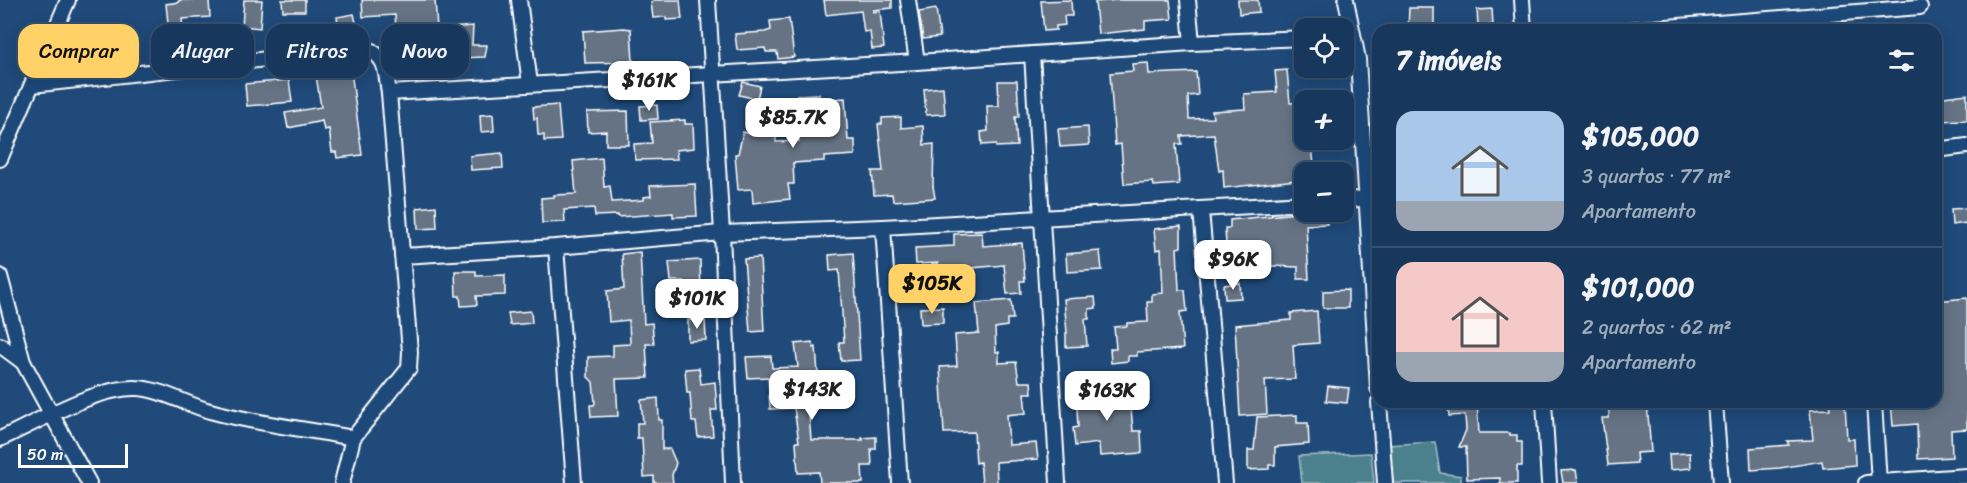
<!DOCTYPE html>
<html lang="pt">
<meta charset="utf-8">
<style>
:root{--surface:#17385c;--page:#244365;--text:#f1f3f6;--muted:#9eacbb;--line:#365272;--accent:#ffd166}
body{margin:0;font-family:Sriracha,sans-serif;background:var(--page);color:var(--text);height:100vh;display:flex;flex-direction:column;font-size:22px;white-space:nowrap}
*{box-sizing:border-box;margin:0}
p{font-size:20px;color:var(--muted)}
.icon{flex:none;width:33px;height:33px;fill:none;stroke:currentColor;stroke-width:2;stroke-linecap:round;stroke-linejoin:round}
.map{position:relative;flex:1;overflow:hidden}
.sheet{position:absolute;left:1372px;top:24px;width:570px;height:384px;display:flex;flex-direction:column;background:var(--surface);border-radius:18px;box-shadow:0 3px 15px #0003,0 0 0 2px var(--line)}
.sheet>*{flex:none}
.hud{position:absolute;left:18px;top:24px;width:570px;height:54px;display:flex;gap:12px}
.tools{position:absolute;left:1294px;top:18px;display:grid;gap:12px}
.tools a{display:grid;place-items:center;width:60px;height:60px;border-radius:12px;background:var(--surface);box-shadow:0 3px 15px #0003,0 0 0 2px var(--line);font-size:30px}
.scale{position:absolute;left:18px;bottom:15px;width:110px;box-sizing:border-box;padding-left:6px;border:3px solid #fff;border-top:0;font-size:16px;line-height:21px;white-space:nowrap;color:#fff;-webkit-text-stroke:4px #1f4a7a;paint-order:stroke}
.price{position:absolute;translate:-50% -51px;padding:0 14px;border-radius:12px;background:#fff;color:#222;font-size:20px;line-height:39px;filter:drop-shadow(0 2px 3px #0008)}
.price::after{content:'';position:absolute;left:50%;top:36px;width:18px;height:14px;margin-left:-9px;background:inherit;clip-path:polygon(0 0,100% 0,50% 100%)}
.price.active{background:var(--accent);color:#111}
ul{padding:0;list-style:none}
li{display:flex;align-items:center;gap:18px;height:150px;padding:0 24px}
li+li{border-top:2px solid var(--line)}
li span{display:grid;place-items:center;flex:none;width:168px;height:120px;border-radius:18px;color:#555}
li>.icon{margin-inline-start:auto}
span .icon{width:72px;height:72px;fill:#fffc;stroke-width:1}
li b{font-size:26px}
h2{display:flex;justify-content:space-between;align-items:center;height:72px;padding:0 24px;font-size:26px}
.pill{padding:0 21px;border-radius:18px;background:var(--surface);box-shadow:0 3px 15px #0003,0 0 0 2px var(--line);font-size:21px;line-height:54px}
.pill.active{background:var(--accent);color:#111}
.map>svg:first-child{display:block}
.green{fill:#4b808d;stroke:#a5c0c6;stroke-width:1.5}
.building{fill:#657384;stroke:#fff;stroke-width:1.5}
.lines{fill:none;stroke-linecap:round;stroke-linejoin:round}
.minor-casing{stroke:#fff;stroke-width:18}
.minor{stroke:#1f4a7a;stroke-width:14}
</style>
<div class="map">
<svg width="1967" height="483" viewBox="0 0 1967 483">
<rect width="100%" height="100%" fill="#1f4a7a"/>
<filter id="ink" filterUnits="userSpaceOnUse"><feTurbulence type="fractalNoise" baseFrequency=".0167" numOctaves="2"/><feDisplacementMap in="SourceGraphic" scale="12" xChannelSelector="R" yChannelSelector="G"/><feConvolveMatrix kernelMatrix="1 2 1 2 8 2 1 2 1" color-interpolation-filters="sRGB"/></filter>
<g filter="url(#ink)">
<g class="green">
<path d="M1435 442 1440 473 1461 476V483H1392L1387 445Z"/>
<path d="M1371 453 1374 483H1302L1299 456Z"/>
</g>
<g class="building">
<path d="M179 0H209L210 17 182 19 183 31 169 33 166 4 179 2Z"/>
<path d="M244 0H262L260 28 242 26Z"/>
<path d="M282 0H305V11H283Z"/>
<path d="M362 0H435L437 29 473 26 472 45H487L485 57 458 58V61L408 65 406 44 397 43 395 15 363 17Z"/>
<path d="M654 0H680L682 19 666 20V17L653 18 651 2Z"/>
<path d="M824 0H892V8L873 10V12L880 11 884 48 872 49 870 31 864 32 861 11 826 15Z"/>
<path d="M1071 0 1072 16H1064L1065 25 1056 26V30L1044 31 1041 1Z"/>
<path d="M1118 0H1170L1172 19 1145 21V29L1098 34 1095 2Z"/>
<path d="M1238 0H1258L1259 12 1239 14Z"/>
<path d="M1409 8H1434V30H1408Z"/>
<path d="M936 9 940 37 923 39 919 12Z"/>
<path d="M1492 9 1493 25H1478L1477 10Z"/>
<path d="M354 14 357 27 339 30 337 17Z"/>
<path d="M789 19 794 57 778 59 777 52H766L765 48 737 50 735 34 765 32 771 30 770 21Z"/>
<path d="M624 28 631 29 633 62 585 63 583 31Z"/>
<path d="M350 63 362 155 337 158 336 152H332L329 129 324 130 322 121 288 128 285 113 321 107 315 69Z"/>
<path d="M1148 63 1149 74 1196 72 1198 95 1188 96 1189 119 1213 118 1212 111 1245 109 1244 94 1277 92 1275 71 1287 70 1290 103 1305 102V140H1311L1315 172H1305V179L1224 188 1223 170 1219 171 1214 134 1181 136 1182 144H1176L1179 184 1154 186 1153 182 1124 184 1121 144 1115 145 1110 73 1133 71 1132 64Z"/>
<path d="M289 80 292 102 247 106 245 84Z"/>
<path d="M998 81H1017L1019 117H1015L1017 146 996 147V144L982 145 981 132 988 131 987 106H999Z"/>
<path d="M743 82 760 86 757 99 739 95Z"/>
<path d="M943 87 945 114 926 115 924 89Z"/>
<path d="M819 94V100L845 98 848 140H855V155L824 157V161L793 163 794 184H788L790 199 753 203 752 189 738 190 735 154H738L743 132 754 135 776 132V142L799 141 797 95Z"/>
<path d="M1967 94V120L1936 121V98Z"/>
<path d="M558 105 561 140 544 141V135H538L537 118 534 119 533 107Z"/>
<path d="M657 105 658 119 641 120 640 106Z"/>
<path d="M628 111 629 145H606V131L588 132 587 112Z"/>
<path d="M493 114 494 131 481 132 480 115Z"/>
<path d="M901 117V128L923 126 924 145 934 144 933 186 935 198 893 201 892 194 874 195 872 171H883L878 124H882V118Z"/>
<path d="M685 120V124H693L694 148 676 150 677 159 635 160 634 144 652 143 650 122Z"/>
<path d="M1088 127 1089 145 1060 147 1058 129Z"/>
<path d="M502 153 503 168 471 170 470 156Z"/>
<path d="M602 158 604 187 610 186 612 202 644 200V197L651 196 650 186 695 184 697 216 673 217V213L618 217V215L595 216 594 208 564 210 565 222 542 223 541 198 554 197V195L576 194 573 161Z"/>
<path d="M436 206 437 228 418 229 417 208Z"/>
<path d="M1967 208V223L1952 225 1951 209Z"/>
<path d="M1307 212H1326L1327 224 1306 225 1309 279H1298V267L1231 264 1229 244 1226 245 1225 228H1230V220Z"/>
<path d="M1181 226V247L1177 248 1179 290H1185L1187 311 1180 312 1183 349 1137 352V356H1128V361L1111 363 1110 349H1116L1114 327 1127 326V323L1148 322 1147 302H1152V294L1163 293 1161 249 1156 250 1154 229Z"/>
<path d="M982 233 983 246 1022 243 1025 281H1020L1021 293 1007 294 1004 265 972 268V275H952V295H939L938 263 916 264 915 248 954 246V234Z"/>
<path d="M1100 251 1102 270 1067 272 1066 254Z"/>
<path d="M640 252 644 324 652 323 654 344H646L648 378 616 379 618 416 591 417 590 405H594L595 403 593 382 588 377V357L613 356V345L630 344 629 320 609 322 607 291 624 289 622 254Z"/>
<path d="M853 253 860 360 841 361 839 342H844L839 270 830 271 829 255Z"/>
<path d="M760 258 764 331 750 332 744 259Z"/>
<path d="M700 260 701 295 685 296 684 281H671L669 262Z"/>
<path d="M455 271H476V276L505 275V295L476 296 477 305 461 306 460 296H456Z"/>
<path d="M1240 283 1241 298 1225 299 1224 285Z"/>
<path d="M1348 290V308H1323V291Z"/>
<path d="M1095 297 1096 308 1089 309V319H1085L1087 346 1066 347V333H1067L1064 299Z"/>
<path d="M1967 298V429L1951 430 1952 457 1918 459 1917 424 1893 426 1891 402H1936V301Z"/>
<path d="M1011 300 1013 319H1007V326L995 328 996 352H999V363L1016 362 1019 382H1031L1032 393H1024L1026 413 1007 415 1009 445 1036 443 1038 459 996 462 997 483H982L980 462 976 463 974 432 944 433 940 367 957 366 955 335 979 333 976 303Z"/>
<path d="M943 307V323L921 324 920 308Z"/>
<path d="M531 311 532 323 510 325 508 313Z"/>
<path d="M1317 311 1319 343 1293 345 1295 379 1265 380 1267 414 1240 416 1235 325 1291 320V313Z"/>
<path d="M705 319 706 340 688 341V320Z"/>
<path d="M812 342 813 348 816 347 818 374 806 375 811 440H863L862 438 876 437V449H871L872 466H862L863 483H820L819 472 798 473 796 442H799L794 408 770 409 768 377 748 378 746 357 771 356 772 368 798 367 795 344Z"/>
<path d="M699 368 701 384 715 382 717 410H711L713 436 698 437 696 422H692L690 393H687L685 369Z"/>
<path d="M1129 385 1133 431H1141L1142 453 1100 456 1099 443 1075 446 1073 428 1078 427 1076 392 1110 390V387Z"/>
<path d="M1328 386 1349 388 1347 403 1326 401Z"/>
<path d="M658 398 659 420H662V449H670L676 463 672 475 673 483H654V476L644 477 642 438H637V423H643L641 400Z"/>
<path d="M1448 402H1477L1479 433H1510V435H1517V442H1522V466H1517V483H1500V478L1467 479 1466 447H1459L1466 430 1465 415 1449 416Z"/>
<path d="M1829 402H1845L1847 439H1854L1855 465 1823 468 1822 461 1780 468 1751 470 1750 448 1789 445 1787 441 1813 440 1810 410 1830 409Z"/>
<path d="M1647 403 1651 452 1636 453 1637 463 1608 465 1602 418H1609V409L1635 407V405Z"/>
<path d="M1297 415V423H1308L1309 444 1275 447V465H1269V469L1248 470V450H1254L1257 417Z"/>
<path d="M1690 453 1691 468 1670 470 1669 454Z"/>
<path d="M1576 470 1578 483H1563L1561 471Z"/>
</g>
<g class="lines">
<g class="minor-casing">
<g id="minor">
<path d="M519 0 530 84"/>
<path d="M708 0 722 233 733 483"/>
<path d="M908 0 917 62"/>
<path d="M1188 0 1192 43"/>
<path d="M1346 0 1358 59 1378 388"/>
<path d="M1522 0 1524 30"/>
<path d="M1628 30 1920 7"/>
<path d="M1032 54 1058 483"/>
<path d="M32 85 366 48C388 58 385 71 389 93"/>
<path d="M1936 150 1967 146"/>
<path d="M0 159 68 0"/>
<path d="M1344 200 1378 198"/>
<path d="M1201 210 1225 483"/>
<path d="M883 227 900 483"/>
<path d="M556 247 574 483"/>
<path d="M402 256 556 247 722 233 883 227 1305 203"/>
<path d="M0 276 23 362"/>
<path d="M0 345 23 362 89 483"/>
<path d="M1379 402 1385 483"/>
<path d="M1544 402 1549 483"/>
<path d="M1715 402 1721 483"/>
<path d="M1874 402 1879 483"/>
<path d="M0 439C37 422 96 387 136 388 158 388 188 405 210 411 257 424 306 429 353 438"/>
<path d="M342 483 353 438 409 368 410 352 389 93 917 62 1192 43 1305 38"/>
<path d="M1866 483 1967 476"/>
</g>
</g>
<use href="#minor" class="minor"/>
</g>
</g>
</svg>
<div class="tools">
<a><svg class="icon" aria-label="locate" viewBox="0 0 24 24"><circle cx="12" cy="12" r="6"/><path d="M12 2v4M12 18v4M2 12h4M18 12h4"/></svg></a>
<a>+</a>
<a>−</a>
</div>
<div class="scale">50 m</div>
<b class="price" style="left:649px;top:112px">$161K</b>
<b class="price" style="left:793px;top:149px">$85.7K</b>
<b class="price" style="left:1233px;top:291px">$96K</b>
<b class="price active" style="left:932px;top:315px">$105K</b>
<b class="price" style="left:697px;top:330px">$101K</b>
<b class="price" style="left:812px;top:421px">$143K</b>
<b class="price" style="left:1107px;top:422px">$163K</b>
<div class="hud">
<a class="pill active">Comprar</a>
<a class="pill">Alugar</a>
<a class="pill">Filtros</a>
<a class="pill">Novo</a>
</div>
<section class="sheet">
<h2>7 imóveis<svg class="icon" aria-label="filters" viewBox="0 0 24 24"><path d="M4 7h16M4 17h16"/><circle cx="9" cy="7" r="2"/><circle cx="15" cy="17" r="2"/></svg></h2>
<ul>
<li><span style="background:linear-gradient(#a9c7e8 75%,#9aa5b1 0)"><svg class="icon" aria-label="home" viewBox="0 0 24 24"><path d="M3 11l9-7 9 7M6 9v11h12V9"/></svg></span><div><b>$105,000</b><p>3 quartos · 77 m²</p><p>Apartamento</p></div></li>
<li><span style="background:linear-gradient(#f6c9c9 75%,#9aa5b1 0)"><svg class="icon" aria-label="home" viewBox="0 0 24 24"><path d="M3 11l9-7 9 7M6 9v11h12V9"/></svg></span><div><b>$101,000</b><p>2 quartos · 62 m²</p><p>Apartamento</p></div></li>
</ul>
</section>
</div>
